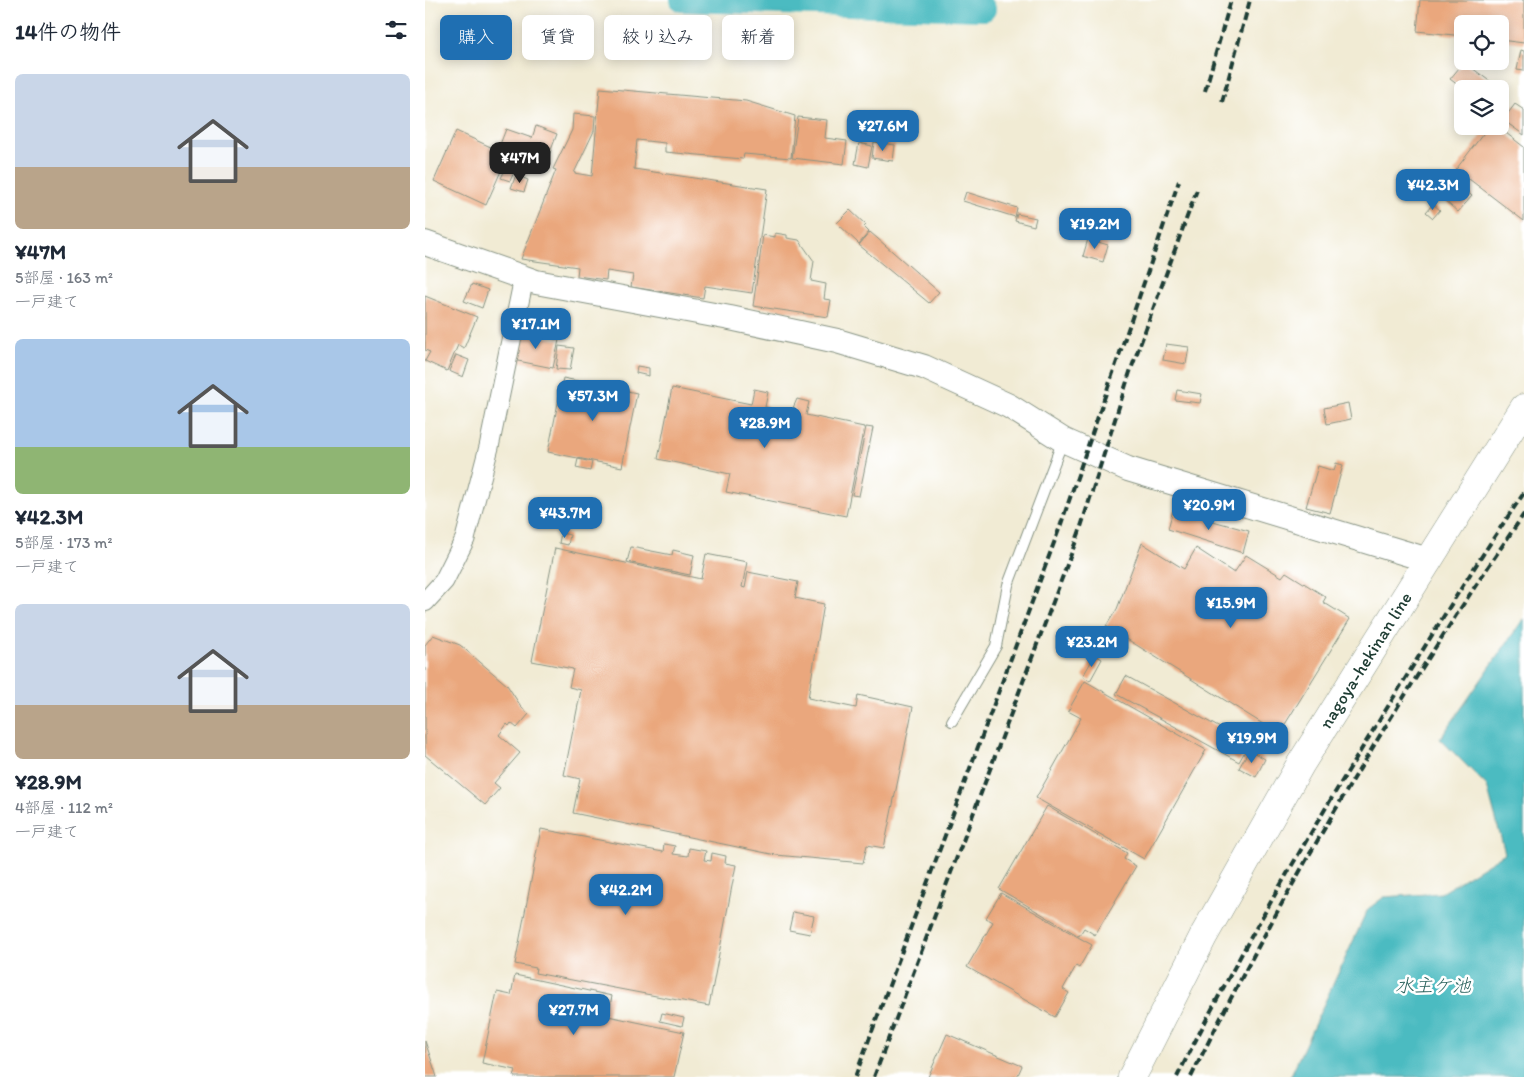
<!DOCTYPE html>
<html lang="ja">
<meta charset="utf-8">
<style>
:root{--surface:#fff;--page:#f6f6f7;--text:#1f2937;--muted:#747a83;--accent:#1f6fb2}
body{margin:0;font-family:Itim,"Klee One",sans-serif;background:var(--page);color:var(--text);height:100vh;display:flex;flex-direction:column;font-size:19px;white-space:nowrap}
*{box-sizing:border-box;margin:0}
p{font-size:16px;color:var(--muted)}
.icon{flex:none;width:28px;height:28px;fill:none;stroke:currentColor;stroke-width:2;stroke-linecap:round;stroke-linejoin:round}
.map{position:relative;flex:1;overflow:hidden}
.drawer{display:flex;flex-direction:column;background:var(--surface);width:425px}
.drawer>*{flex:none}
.banner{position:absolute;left:15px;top:15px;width:475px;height:45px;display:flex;gap:10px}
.buttons{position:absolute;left:1029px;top:15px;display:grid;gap:10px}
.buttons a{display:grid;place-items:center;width:55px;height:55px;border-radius:8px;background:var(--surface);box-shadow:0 2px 12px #0003;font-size:25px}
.price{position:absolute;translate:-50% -42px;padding:0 11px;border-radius:10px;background:var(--accent);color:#fff;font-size:16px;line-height:32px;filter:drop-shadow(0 1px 2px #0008)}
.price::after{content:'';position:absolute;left:50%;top:30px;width:15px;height:11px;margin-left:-8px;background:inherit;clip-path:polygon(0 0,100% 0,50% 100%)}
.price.current{background:#222;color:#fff}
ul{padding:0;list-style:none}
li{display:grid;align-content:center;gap:10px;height:265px;padding:0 15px}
li span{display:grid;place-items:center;height:155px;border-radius:8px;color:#555}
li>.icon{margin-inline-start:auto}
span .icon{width:90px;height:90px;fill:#fffc;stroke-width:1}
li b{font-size:21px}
h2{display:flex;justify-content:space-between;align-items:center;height:60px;padding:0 15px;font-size:21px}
.tag{padding:0 18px;border-radius:8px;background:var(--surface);box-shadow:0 2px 12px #0003;font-size:18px;line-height:45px}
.tag.current{background:var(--accent);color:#fff}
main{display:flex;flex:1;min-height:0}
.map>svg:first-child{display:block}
.water{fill:#4cbbc1;stroke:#367c7a}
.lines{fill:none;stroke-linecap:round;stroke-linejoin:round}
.canal{stroke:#4cbbc1;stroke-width:24}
.building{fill:#eaa77d}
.service-casing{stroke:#889484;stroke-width:12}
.minor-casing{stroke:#889484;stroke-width:21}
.tertiary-casing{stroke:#889484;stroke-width:26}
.primary-casing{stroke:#889484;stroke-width:29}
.service{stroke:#fff;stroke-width:10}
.minor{stroke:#fff;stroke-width:19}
.tertiary{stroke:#fff;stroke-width:24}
.primary{stroke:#fff;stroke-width:28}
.rail{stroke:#1f3d34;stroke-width:4;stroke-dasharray:8 4;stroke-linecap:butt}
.labels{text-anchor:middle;stroke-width:5;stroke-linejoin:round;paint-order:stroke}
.street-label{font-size:18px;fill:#1f3d34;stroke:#fff}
.water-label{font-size:19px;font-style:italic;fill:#2c635e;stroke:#fff}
</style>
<main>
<section class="drawer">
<h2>14件の物件<svg class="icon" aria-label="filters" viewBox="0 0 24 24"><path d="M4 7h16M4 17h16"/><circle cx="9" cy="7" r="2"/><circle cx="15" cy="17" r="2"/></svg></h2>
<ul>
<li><span style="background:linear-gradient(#c9d6e8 60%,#b9a48a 0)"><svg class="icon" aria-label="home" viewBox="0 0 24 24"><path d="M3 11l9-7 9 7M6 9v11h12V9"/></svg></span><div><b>¥47M</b><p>5部屋 · 163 m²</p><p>一戸建て</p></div></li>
<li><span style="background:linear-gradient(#a9c7e8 70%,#8fb573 0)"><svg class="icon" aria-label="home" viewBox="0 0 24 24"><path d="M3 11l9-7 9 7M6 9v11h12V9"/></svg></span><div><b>¥42.3M</b><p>5部屋 · 173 m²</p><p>一戸建て</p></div></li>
<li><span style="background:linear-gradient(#c9d6e8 65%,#b9a48a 0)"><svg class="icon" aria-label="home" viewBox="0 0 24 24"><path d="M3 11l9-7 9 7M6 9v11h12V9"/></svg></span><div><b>¥28.9M</b><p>4部屋 · 112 m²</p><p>一戸建て</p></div></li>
</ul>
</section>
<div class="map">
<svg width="1099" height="1077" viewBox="0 0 1099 1077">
<rect width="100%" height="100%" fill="#fff"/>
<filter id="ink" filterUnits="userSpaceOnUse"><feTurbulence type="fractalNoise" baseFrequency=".02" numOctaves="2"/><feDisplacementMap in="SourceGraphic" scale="10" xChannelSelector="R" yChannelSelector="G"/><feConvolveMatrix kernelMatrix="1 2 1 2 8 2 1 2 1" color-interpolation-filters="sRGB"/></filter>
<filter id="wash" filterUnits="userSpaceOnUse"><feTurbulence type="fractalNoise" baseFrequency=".0096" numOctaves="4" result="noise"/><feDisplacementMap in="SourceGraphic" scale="20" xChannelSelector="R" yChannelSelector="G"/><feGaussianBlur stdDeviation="1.12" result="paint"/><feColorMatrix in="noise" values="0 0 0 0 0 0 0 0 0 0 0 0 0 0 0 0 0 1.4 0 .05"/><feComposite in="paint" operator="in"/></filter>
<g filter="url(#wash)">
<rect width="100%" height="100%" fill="#f1ebd4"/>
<path class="water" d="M1099 618V1077H865L943 909 959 897 1016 893 1080 853 1062 786 1015 739Z"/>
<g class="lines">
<path class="canal" d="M257 0 559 9"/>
</g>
<g id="blocks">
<g class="building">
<path d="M995 0H1099V43L1075 40V24H1038V36L992 31Z"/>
<path d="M1096 50 1099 51V71L1092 70Z"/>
<path d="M1039 62 1075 89H1038L1025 79Z"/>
<path d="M175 88 321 101 370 116 366 158 319 154 318 159 240 152V143L212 140 209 169 342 189 327 293 280 286 278 298 206 287 208 275 182 271 181 280 152 276 153 267 96 259 131 170 128 169 147 130 148 114 170 116 169 131 149 173 167 176Z"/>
<path d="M1090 104 1099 110V135L1078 120Z"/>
<path d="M373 117 402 120 400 138 422 141 419 164 367 158Z"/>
<path d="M111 126 132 134 120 166 74 147 81 129 107 138Z"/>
<path d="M1064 126H1072L1099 147V221L1044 179 1042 182 1029 172Z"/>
<path d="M31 131 83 155 61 205 9 181Z"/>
<path d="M449 142 470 145 468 161 447 158Z"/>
<path d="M434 143 447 146 443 167 430 164Z"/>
<path d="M82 166 90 170 85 181 76 178Z"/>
<path d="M91 175 103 180 99 192 86 188Z"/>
<path d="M1027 179 1047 196 1033 212 1019 200 1024 193 1019 189Z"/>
<path d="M541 192 592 208 590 217 538 201Z"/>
<path d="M1008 204 1015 210 1008 218 1001 212Z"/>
<path d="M425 210 441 225 439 227 444 232 434 244 412 223Z"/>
<path d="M592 214 611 218 609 226 590 221Z"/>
<path d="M445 232 514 292 504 303 434 245Z"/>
<path d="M350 233 362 235V238L374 240 389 261 386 281 401 284 399 299 406 300 403 317 328 306 338 235 350 237Z"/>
<path d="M663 239 683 245 678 262 658 256Z"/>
<path d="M47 284 63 290 57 308 39 301Z"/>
<path d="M0 296 52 317 39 348 33 345 22 371 0 361 5 352 0 350Z"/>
<path d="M94 331 134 340 128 368 88 360Z"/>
<path d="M741 344 764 347 761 364 738 360Z"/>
<path d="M134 346 149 348 145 370 131 369Z"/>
<path d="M31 355 44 360 38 377 24 371Z"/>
<path d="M212 366 224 368V376L211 373Z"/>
<path d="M138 378 212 393 197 467 123 452Z"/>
<path d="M247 388 326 404 329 389 343 392 340 407 369 413 370 408H368L372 399 384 402 381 415 439 427 421 516 301 492 305 474 233 459Z"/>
<path d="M752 390 777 394 775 403 750 400Z"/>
<path d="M923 403 926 419 902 424 899 408Z"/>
<path d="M441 427 448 428 434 496 427 495Z"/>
<path d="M153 459 167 462 165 471 151 468Z"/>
<path d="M911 463 918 465 905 513 881 507 893 466 909 471Z"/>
<path d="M748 510 824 531 818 553 743 529Z"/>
<path d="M136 533 145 535 143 545 134 543Z"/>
<path d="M717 543 759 569 771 548 809 573 821 555 857 577 861 572 901 597 898 602 925 619 854 734 681 626 692 609Z"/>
<path d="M206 547 247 555 248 550 269 555 265 575 202 562Z"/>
<path d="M130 548 276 579 281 554 322 562 317 587 320 588 323 572 373 582 370 598 399 604 383 698 431 708 433 695 488 707 459 848 442 845 438 863 351 855 148 813 155 779 139 775 156 690 144 687 148 669 107 661Z"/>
<path d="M8 635 35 645 82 685 97 708 104 714 92 728 86 723 84 726 82 724 74 735 95 753 69 783 75 788 60 805 0 755V645Z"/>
<path d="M670 655 677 659 665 681 658 676Z"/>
<path d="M701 676 824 744 814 762 691 694Z"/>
<path d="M660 681 781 750 719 859 611 798 656 718 643 711Z"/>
<path d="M824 750 840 759 831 777 814 768Z"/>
<path d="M622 806 702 853 699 859 711 866 670 935 659 928 654 936 574 889Z"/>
<path d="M116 829 238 852 239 844 250 846 248 854 263 856 264 848 281 851 279 860 286 861 287 853 301 856 300 863 311 865 284 1006 110 973 111 968 90 964Z"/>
<path d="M576 893 667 945 654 968 651 966 638 989 644 993 630 1017 542 967 568 922 561 918Z"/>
<path d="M368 912 389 916 385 934 364 930Z"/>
<path d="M90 975 187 996 183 1016 259 1032 249 1077H89L91 1070 57 1063 72 992 86 995Z"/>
<path d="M237 1013 259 1018 257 1026 235 1021Z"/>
<path d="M522 1034 597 1066 592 1077H503Z"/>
<path d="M0 1041 12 1077H0Z"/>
</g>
</g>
</g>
<g filter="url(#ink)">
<use href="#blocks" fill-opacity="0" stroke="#889484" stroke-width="1"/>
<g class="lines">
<g class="service-casing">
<path id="service" d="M527 721 571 646 583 585 638 440"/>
</g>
<g class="minor-casing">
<path id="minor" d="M0 602 19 581 40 539 64 447 99 278"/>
</g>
<g class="tertiary-casing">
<path id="tertiary" d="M0 243 111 282 305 318 412 341 499 367 584 406 638 440 703 469 1003 560"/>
</g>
<g class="primary-casing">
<g id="primary">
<path id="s1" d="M707 1077 779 935 875 765 1099 408"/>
</g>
</g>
<use href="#service" class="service"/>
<use href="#minor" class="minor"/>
<use href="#tertiary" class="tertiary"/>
<use href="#primary" class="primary"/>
<g class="rail">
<path d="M780 91 806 0"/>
<path d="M797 102 825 0"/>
<path d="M430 1077 636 524 754 181"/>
<path d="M449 1077 654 533 705 372 773 187"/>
<path d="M752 1077C817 947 890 823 967 700 1010 630 1052 561 1099 493"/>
<path d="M766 1077C862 882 976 693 1099 514"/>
</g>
</g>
</g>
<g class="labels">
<g class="street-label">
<text dy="6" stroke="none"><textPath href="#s1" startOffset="478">nagoya-hekinan line</textPath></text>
</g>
<g class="water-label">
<text x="1008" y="992">水主ケ池</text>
</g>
</g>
</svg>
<div class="buttons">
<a><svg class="icon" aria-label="locate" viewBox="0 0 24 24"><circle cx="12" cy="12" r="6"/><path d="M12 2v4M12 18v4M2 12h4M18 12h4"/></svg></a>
<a><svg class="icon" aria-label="layers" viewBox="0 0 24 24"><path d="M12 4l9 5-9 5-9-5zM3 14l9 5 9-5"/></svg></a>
</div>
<b class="price" style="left:458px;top:152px">¥27.6M</b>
<b class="price current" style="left:95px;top:184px">¥47M</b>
<b class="price" style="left:1008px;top:211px">¥42.3M</b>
<b class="price" style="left:670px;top:250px">¥19.2M</b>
<b class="price" style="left:111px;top:350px">¥17.1M</b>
<b class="price" style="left:168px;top:422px">¥57.3M</b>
<b class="price" style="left:340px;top:449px">¥28.9M</b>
<b class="price" style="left:784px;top:531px">¥20.9M</b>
<b class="price" style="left:140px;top:539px">¥43.7M</b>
<b class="price" style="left:806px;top:629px">¥15.9M</b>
<b class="price" style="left:667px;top:668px">¥23.2M</b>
<b class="price" style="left:827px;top:764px">¥19.9M</b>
<b class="price" style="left:201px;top:916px">¥42.2M</b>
<b class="price" style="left:149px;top:1036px">¥27.7M</b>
<div class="banner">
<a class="tag current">購入</a>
<a class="tag">賃貸</a>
<a class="tag">絞り込み</a>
<a class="tag">新着</a>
</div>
</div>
</main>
